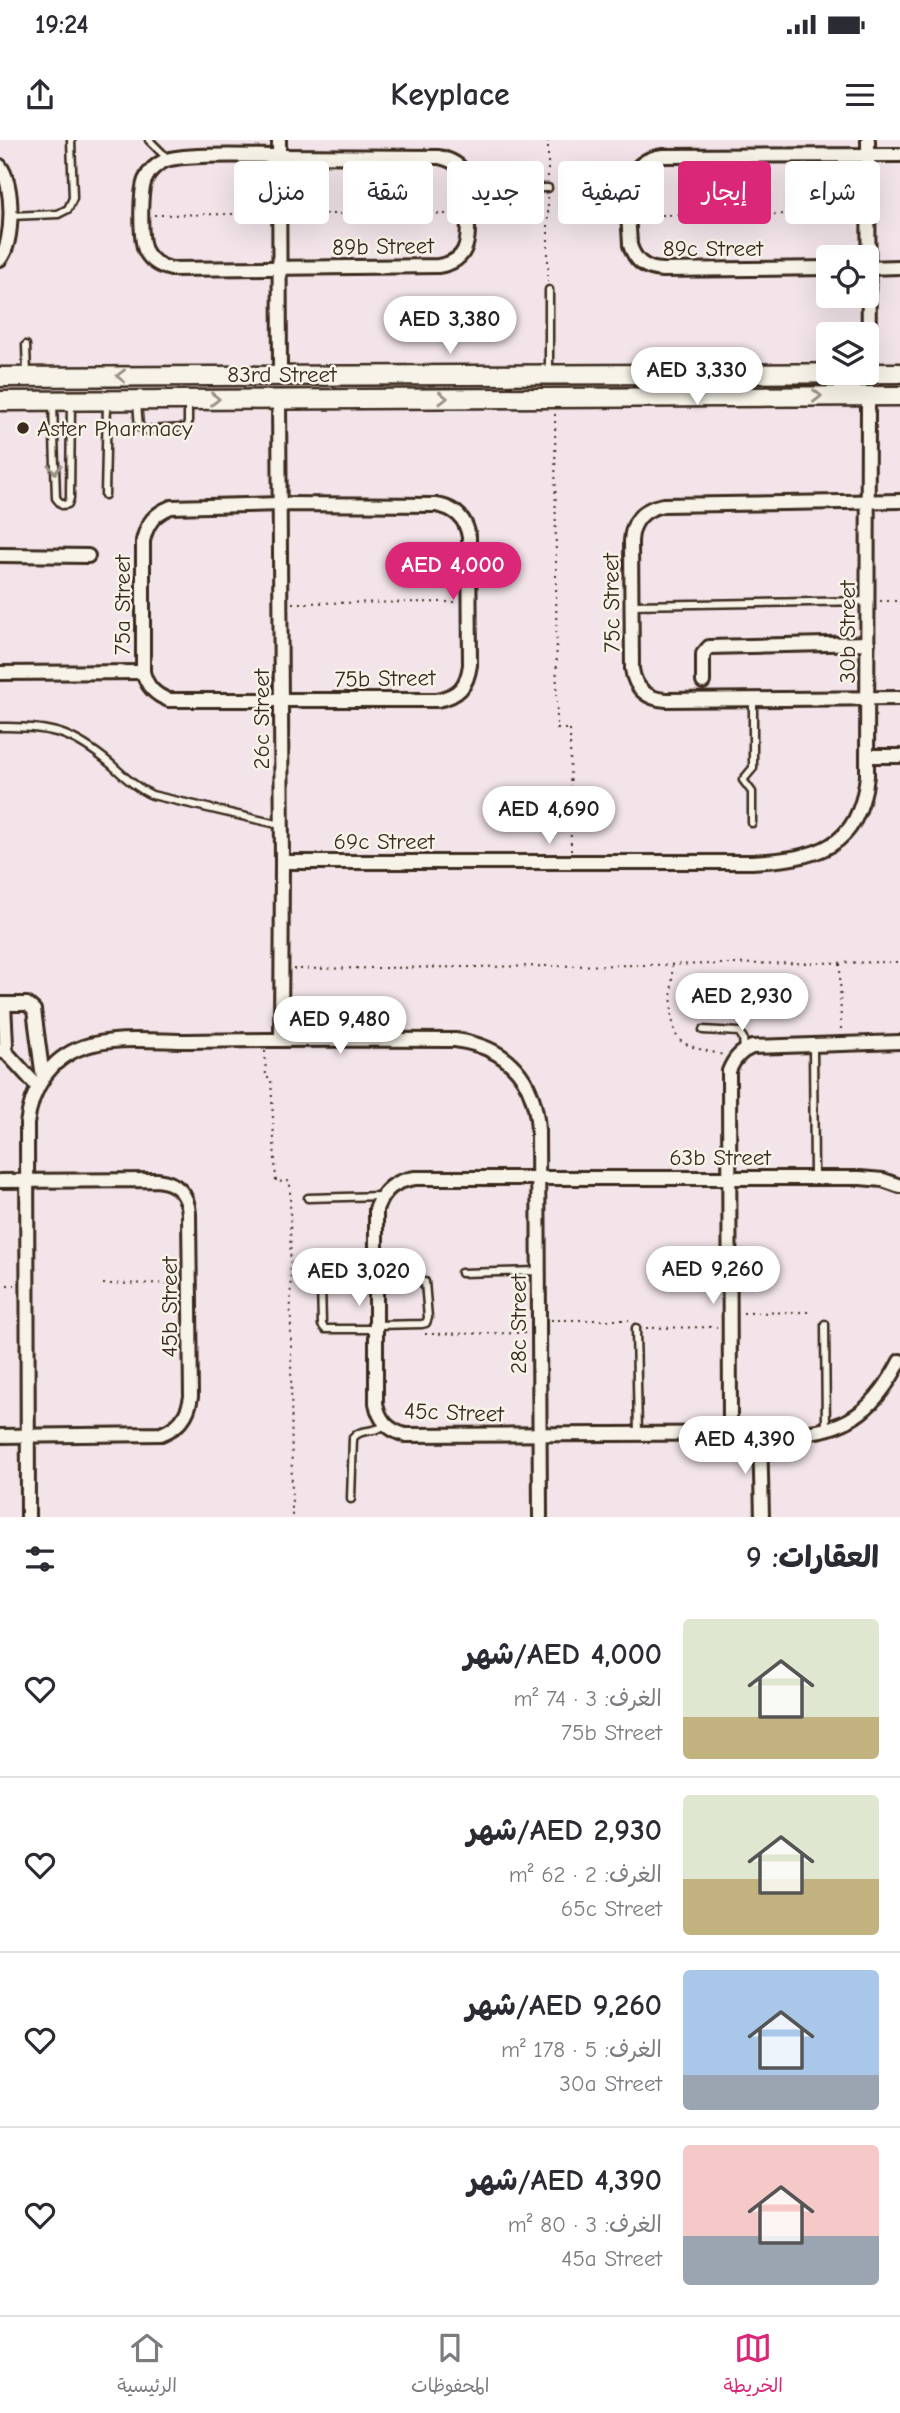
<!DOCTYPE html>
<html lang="ar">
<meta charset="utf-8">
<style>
:root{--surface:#fff;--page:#f7f7f7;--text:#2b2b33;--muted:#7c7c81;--line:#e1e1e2;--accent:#db2777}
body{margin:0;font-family:"Comic Neue","Playpen Sans Arabic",sans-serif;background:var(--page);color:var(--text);direction:rtl;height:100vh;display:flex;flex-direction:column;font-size:26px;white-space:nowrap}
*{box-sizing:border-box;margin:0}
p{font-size:23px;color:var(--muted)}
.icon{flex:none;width:38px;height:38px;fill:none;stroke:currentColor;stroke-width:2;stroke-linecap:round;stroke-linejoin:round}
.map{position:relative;height:1377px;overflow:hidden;direction:ltr}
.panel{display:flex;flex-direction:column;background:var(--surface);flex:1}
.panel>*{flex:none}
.guide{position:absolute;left:21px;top:21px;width:859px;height:63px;direction:rtl;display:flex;gap:14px}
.buttons{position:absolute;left:816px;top:105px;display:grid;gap:14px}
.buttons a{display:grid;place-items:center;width:63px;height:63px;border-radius:7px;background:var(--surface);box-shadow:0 7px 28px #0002;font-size:35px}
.price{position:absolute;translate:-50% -60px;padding:0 16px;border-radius:24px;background:#fff;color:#222;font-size:23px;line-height:46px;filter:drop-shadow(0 2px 4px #0008)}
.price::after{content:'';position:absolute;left:50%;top:42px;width:21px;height:16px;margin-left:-10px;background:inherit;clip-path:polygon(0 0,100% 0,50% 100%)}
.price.active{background:var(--accent);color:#fff}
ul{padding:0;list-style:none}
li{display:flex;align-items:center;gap:21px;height:175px;padding:0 21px}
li+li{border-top:2px solid var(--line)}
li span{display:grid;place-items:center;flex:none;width:196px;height:140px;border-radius:7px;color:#555}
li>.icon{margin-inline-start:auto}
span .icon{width:84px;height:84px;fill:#fffc;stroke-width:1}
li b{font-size:30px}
h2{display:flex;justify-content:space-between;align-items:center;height:84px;padding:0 21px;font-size:30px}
.tag{padding:0 24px;border-radius:7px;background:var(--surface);box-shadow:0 7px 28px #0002;font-size:24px;line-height:63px}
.tag.active{background:var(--accent);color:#fff}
.status{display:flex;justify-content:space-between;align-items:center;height:49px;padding:0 35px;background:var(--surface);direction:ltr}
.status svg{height:19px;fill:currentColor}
header{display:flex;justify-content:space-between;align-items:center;height:91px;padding:0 21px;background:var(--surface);font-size:32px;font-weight:800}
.menu{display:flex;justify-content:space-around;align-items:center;height:98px;border-top:2px solid var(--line);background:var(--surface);font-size:19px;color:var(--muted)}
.menu a{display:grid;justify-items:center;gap:4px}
.menu .active{color:var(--accent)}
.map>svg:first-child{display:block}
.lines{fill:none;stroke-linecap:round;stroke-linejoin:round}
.lane-casing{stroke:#3b2a1e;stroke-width:11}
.street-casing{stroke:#3b2a1e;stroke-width:18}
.secondary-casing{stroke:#3b2a1e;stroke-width:23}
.path{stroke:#3b2a1e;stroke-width:2;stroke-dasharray:2 5;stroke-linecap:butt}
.lane{stroke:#f7f3e8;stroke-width:6}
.street{stroke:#f7f3e8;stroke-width:12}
.secondary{stroke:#f7f3e8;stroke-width:18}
.oneway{stroke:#998e83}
.poi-dot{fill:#3b2a1e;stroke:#f7f3e8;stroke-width:2.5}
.labels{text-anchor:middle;stroke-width:5;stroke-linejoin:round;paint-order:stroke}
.street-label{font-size:23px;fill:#3b2a1e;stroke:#f7f3e8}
.poi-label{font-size:23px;fill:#3b2a1e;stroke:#f7f3e8;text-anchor:start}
</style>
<div class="status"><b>19:24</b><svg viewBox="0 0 49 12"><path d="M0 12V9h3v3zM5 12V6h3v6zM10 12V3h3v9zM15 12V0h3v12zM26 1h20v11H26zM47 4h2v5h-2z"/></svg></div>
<header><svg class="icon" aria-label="menu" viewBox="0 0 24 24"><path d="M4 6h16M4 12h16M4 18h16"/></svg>Keyplace<svg class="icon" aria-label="share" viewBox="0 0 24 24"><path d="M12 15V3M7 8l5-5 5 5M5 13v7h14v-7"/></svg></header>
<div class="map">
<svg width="900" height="1377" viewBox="0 0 900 1377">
<rect width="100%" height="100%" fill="#f2e4e9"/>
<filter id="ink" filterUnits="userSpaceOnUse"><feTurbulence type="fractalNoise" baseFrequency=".0143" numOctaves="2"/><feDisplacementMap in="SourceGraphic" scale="14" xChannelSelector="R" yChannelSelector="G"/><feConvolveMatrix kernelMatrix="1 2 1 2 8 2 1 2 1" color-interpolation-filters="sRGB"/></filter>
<g filter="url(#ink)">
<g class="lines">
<g class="lane-casing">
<g id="lane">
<path d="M149 0 168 19"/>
<path d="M467 49 548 48"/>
<path d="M10 76 58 74 68 69 73 58 71 0"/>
<path d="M549 150V233"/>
<path d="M26 205 27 235"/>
<path d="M137 262 139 287 146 290 186 288 188 283V262"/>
<path d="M53 263 56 358 62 365 68 364 70 358 71 263"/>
<path d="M105 355 107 262"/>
<path d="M632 465 868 461"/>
<path d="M0 587C51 586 73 592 112 625 124 636 136 648 152 655L281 685"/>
<path d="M752 683V652L743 640 753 628V559"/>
<path d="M703 890 739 892 743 898 744 910"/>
<path d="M813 904 814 1038"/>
<path d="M308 1058 381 1056"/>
<path d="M461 1133 539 1131"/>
<path d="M825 1184 826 1290"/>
<path d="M375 1185 422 1184 426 1183 428 1178 425 1142 377 1140"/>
<path d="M636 1188 638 1294"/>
<path d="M375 1189H325L322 1185 321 1143 326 1136 376 1135"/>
<path d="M351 1359 353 1298C362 1287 375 1294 385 1285"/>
</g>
</g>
<g class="street-casing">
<g id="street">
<path d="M279 0 280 235"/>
<path d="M868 0 869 233"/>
<path d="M278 16 439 17C448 19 458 23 463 31 468 41 467 53 467 64 468 92 474 121 438 126L171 129C159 126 150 121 145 110 140 98 140 52 145 40 149 31 155 25 164 21 181 13 255 16 278 16Z"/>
<path d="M0 26C14 45 14 101 0 119"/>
<path d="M828 128 662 130C645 129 635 121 630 105 629 70 616 22 663 16L900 15"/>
<path d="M866 128 900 127"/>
<path d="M279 258 282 722 281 900"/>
<path d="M900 361 663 365C643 369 632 381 631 401L632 529C635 549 647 559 666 560L900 558"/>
<path d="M280 364 436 365C455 368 466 378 469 397L470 525C467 546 459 556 437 560H169C155 555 147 547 143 532V401C147 383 154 374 171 367Z"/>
<path d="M0 415 88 416"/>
<path d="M0 533 143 532"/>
<path d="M703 542V514L709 507 868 503"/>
<path d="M867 616H900"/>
<path d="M282 722H752C816 718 859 710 867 636L868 256"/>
<path d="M0 864H27L34 870 43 938"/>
<path d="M4 910 37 946"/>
<path d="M0 912 4 910 6 904 4 864"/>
<path d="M0 1041 157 1040C177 1042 188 1054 189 1074L191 1257C188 1276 179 1287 161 1294L0 1296"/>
<path d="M900 1046 883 1040 860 1038H415C395 1041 384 1049 376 1069V1263C379 1280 388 1290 405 1295L802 1293C852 1289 878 1264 900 1221"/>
<path d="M730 1293 729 931C734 919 740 912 752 907L900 902"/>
<path d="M760 1293 762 1377"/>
<path d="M28 1377 27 984C31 950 49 919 83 907 115 896 155 901 189 901 277 899 366 900 455 900 507 907 535 937 538 990L540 1377"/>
</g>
</g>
<g class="secondary-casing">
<g id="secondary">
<path d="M0 237 900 233"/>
<path d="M0 261 900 256"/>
</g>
</g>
<g class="path">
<path d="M548 0V37"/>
<path d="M548 57V142"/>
<path d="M290 74H456"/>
<path d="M154 75 234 74"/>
<path d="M641 75 856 74"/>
<path d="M555 274 557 589H570L571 711"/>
<path d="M880 461H900"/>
<path d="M292 463 458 462"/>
<path d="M840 824 841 892"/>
<path d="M672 825C673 841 667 892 681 901 692 909 710 911 723 915"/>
<path d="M293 829 900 822"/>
<path d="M265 911 266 938H271L276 1042 290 1041 292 1377"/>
<path d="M103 1144 179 1143"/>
<path d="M0 1145H15"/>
<path d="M743 1173 808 1172"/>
<path d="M551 1180H629"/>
<path d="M646 1188 717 1187"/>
<path d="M425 1194 528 1193"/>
</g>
<use href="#lane" class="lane"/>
<use href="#street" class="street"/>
<use href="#secondary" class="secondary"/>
</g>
<defs><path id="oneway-chevron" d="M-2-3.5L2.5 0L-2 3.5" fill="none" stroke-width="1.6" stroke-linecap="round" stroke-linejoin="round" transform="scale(1.75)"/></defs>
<g class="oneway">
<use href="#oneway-chevron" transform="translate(121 236) rotate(180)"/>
<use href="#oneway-chevron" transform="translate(817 256)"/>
<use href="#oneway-chevron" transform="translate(443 258)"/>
<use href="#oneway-chevron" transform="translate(215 259)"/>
<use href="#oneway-chevron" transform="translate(55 329) rotate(88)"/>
</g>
</g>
<circle class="poi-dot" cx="23" cy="288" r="7"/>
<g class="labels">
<g class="street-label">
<text transform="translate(383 106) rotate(-1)" y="8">89b Street</text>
<text x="713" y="116">89c Street</text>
<text x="282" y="242">83rd Street</text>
<text transform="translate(611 463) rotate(-91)" y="8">75c Street</text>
<text transform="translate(122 465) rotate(-90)" y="8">75a Street</text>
<text transform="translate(847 492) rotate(-90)" y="8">30b Street</text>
<text transform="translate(385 538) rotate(-1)" y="8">75b Street</text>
<text transform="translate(261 579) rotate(-90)" y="8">26c Street</text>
<text x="384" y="709">69c Street</text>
<text x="720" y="1025">63b Street</text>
<text transform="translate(169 1167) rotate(-90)" y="8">45b Street</text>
<text transform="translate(518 1184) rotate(-90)" y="8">28c Street</text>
<text transform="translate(454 1272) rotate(2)" y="8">45c Street</text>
</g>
<g class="poi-label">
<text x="37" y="296">Aster Pharmacy</text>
</g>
</g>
</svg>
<div class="buttons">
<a><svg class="icon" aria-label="locate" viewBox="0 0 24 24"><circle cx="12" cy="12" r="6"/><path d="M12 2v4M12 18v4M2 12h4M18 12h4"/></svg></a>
<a><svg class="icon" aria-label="layers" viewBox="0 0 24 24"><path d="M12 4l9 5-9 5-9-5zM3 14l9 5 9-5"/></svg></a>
</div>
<b class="price" style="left:450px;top:216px">AED 3,380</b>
<b class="price" style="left:697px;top:267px">AED 3,330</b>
<b class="price active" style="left:453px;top:462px">AED 4,000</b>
<b class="price" style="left:549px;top:706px">AED 4,690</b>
<b class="price" style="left:742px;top:893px">AED 2,930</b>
<b class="price" style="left:340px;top:916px">AED 9,480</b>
<b class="price" style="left:713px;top:1166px">AED 9,260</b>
<b class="price" style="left:359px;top:1168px">AED 3,020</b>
<b class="price" style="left:745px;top:1336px">AED 4,390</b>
<div class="guide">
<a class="tag">شراء</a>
<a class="tag active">إيجار</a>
<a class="tag">تصفية</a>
<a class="tag">جديد</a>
<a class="tag">شقة</a>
<a class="tag">منزل</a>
</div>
</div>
<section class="panel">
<h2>العقارات: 9<svg class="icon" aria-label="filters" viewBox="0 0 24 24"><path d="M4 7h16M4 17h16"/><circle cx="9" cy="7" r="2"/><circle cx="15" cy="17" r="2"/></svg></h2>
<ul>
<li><span style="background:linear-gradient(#dfe7d0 70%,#c2b280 0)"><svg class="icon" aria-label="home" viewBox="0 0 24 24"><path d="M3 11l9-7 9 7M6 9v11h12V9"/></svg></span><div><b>AED 4,000/شهر</b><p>الغرف: 3 · 74 m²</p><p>75b Street</p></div><svg class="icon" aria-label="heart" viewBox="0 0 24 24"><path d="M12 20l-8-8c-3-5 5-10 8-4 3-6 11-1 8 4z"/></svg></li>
<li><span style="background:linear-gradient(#dfe7d0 60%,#c2b280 0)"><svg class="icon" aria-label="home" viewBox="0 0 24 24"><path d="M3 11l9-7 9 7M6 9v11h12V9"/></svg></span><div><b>AED 2,930/شهر</b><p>الغرف: 2 · 62 m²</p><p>65c Street</p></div><svg class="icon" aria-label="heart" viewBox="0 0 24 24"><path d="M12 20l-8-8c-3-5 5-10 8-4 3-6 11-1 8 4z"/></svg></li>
<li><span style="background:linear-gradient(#a9c7e8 75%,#9aa5b1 0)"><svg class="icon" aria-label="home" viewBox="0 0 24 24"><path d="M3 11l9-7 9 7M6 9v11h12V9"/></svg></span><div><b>AED 9,260/شهر</b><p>الغرف: 5 · 178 m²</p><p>30a Street</p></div><svg class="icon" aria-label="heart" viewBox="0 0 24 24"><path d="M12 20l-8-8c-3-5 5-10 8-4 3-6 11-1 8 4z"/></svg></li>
<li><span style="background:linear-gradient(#f6c9c9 65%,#9aa5b1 0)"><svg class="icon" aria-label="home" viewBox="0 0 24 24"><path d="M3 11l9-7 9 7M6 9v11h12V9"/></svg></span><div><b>AED 4,390/شهر</b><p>الغرف: 3 · 80 m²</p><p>45a Street</p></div><svg class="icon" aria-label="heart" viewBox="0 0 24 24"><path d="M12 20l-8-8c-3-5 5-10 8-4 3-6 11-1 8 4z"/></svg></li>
</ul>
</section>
<nav class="menu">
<a class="active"><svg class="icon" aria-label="map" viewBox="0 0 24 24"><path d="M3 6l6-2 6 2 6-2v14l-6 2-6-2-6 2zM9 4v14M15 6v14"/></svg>الخريطة</a>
<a><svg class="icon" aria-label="saved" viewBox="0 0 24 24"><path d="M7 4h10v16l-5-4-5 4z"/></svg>المحفوظات</a>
<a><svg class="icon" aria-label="home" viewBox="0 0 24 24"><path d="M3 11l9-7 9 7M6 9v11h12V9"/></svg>الرئيسية</a>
</nav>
